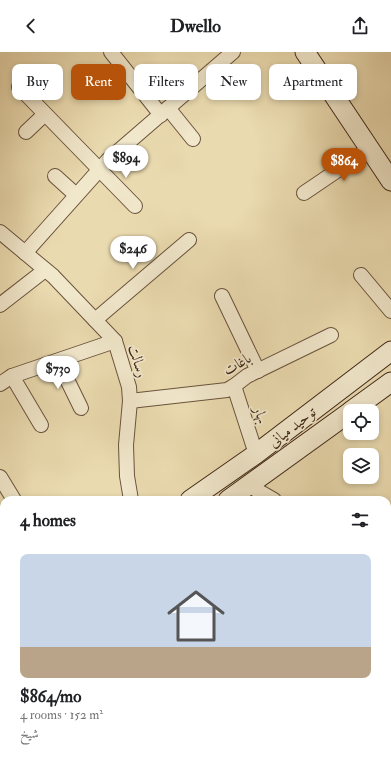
<!DOCTYPE html>
<meta charset="utf-8">
<style>
:root{--surface:#fff;--page:#f2f2f2;--text:#202124;--muted:#757577;--accent:#b45309}
body{margin:0;font-family:"IM FELL Double Pica",Amiri,serif;background:var(--page);color:var(--text);height:100vh;display:flex;flex-direction:column;font-size:15px;white-space:nowrap}
*{box-sizing:border-box;margin:0}
p{font-size:13px;color:var(--muted)}
.icon{flex:none;width:22px;height:22px;fill:none;stroke:currentColor;stroke-width:2;stroke-linecap:round;stroke-linejoin:round}
.map{position:relative;flex:1;overflow:hidden}
.panel{position:absolute;left:0px;top:444px;width:391px;height:268px;display:flex;flex-direction:column;background:var(--surface);border-radius:12px 12px 0 0;box-shadow:0 2px 6px #0003}
.panel>*{flex:none}
.banner{position:absolute;left:12px;top:12px;width:367px;height:36px;display:flex;gap:8px}
.tools{position:absolute;left:343px;top:352px;display:grid;gap:8px}
.tools a{display:grid;place-items:center;width:36px;height:36px;border-radius:8px;background:var(--surface);box-shadow:0 2px 6px #0003;font-size:20px}
.price{position:absolute;translate:-50% -34px;padding:0 9px;border-radius:14px;background:#fff;color:#222;font-size:13px;line-height:26px;filter:drop-shadow(0 1px 2px #0008)}
.price::after{content:'';position:absolute;left:50%;top:24px;width:12px;height:9px;margin-left:-6px;background:inherit;clip-path:polygon(0 0,100% 0,50% 100%)}
.price.on{background:var(--accent);color:#fff}
ul{padding:0;list-style:none}
li{display:grid;align-content:center;gap:8px;height:212px;padding:0 20px}
li span{display:grid;place-items:center;height:124px;border-radius:8px;color:#555}
li>.icon{margin-inline-start:auto}
span .icon{width:72px;height:72px;fill:#fffc;stroke-width:1}
li b{font-size:17px}
h2{display:flex;justify-content:space-between;align-items:center;height:48px;padding:0 20px;font-size:17px}
.pill{padding:0 14px;border-radius:8px;background:var(--surface);box-shadow:0 2px 6px #0003;font-size:14px;line-height:36px}
.pill.on{background:var(--accent);color:#fff}
header{display:flex;justify-content:space-between;align-items:center;height:52px;padding:0 20px;background:var(--surface);font-size:18px;font-weight:700}
.map>svg:first-child{display:block}
.lines{fill:none;stroke-linecap:round;stroke-linejoin:round}
.minor-casing{stroke:#6a533d;stroke-width:16}
.secondary-casing{stroke:#3f2617;stroke-width:21}
.minor{stroke:#f1e7cb;stroke-width:14}
.secondary{stroke:#f1e7cb;stroke-width:19}
.labels{text-anchor:middle;stroke-width:3.5;stroke-linejoin:round;paint-order:stroke}
.street-label{font-size:15px;fill:#3f2617;stroke:#f1e7cb}
</style>
<header><svg class="icon" aria-label="back" viewBox="0 0 24 24"><path d="M15 5l-7 7 7 7"/></svg>Dwello<svg class="icon" aria-label="share" viewBox="0 0 24 24"><path d="M12 15V3M7 8l5-5 5 5M5 13v7h14v-7"/></svg></header>
<div class="map">
<svg width="391" height="712" viewBox="0 0 391 712">
<rect width="100%" height="100%" fill="#eadaaf"/>
<filter id="stains"><feTurbulence type="fractalNoise" baseFrequency=".005" numOctaves="4"/><feColorMatrix values="0 0 0 0 .2 0 0 0 0 .09 0 0 0 0 .02 0 0 0 .5 -.17"/></filter>
<radialGradient id="worn" r=".72"><stop offset=".6" stop-color="#630" stop-opacity="0"/><stop offset="1" stop-color="#630" stop-opacity=".3"/></radialGradient>
<g class="lines">
<g class="minor-casing">
<g id="minor">
<path d="M111 0 161 63"/>
<path d="M19 35 135 154"/>
<path d="M168 56 193 87"/>
<path d="M26 80 45 62"/>
<path d="M55 124 76 143"/>
<path d="M304 141 369 97"/>
<path d="M0 180 53 224 115 289 129 335 130 349 126 393 127 424 131 448"/>
<path d="M25 201 108 108 233 0"/>
<path d="M361 223 391 259"/>
<path d="M222 244 258 319"/>
<path d="M0 253 45 218"/>
<path d="M95 268 189 188"/>
<path d="M58 309 81 356"/>
<path d="M12 324 41 373"/>
<path d="M0 332 12 324 115 289"/>
<path d="M234 334 256 402"/>
<path d="M130 349 227 338 234 334 247 324 331 283"/>
<path d="M0 425 14 448"/>
<path d="M248 433 274 448"/>
<path d="M387 489 389 492"/>
<path d="M387 573 391 579"/>
<path d="M279 708 280 712"/>
<path d="M183 712 191 708"/>
<path d="M391 712 390 674 391 673"/>
</g>
</g>
<g class="secondary-casing">
<g id="secondary">
<path d="M305 0 391 129"/>
<path d="M351 359 391 330"/>
<path d="M190 448 256 402 391 299"/>
<path d="M228 448 350 360"/>
<path d="M0 573 4 571"/>
<path d="M0 614 4 611"/>
</g>
</g>
<use href="#minor" class="minor"/>
<use href="#secondary" class="secondary"/>
</g>
<g class="labels">
<g class="street-label">
<text transform="translate(138 309) rotate(74)" y="5">رسالت</text>
<text transform="translate(237 312) rotate(-30)" y="5">باغات</text>
<text transform="translate(261 363) rotate(72)" y="5">بهار</text>
<text transform="translate(292 375) rotate(-38)" y="5">توحید میانی</text>
</g>
</g>
<rect width="100%" height="100%" filter="url(#stains)"/>
<rect width="100%" height="100%" fill="url(#worn)"/>
</svg>
<div class="tools">
<a><svg class="icon" aria-label="locate" viewBox="0 0 24 24"><circle cx="12" cy="12" r="6"/><path d="M12 2v4M12 18v4M2 12h4M18 12h4"/></svg></a>
<a><svg class="icon" aria-label="layers" viewBox="0 0 24 24"><path d="M12 4l9 5-9 5-9-5zM3 14l9 5 9-5"/></svg></a>
</div>
<b class="price" style="left:126px;top:127px">$894</b>
<b class="price on" style="left:344px;top:130px">$864</b>
<b class="price" style="left:133px;top:218px">$246</b>
<b class="price" style="left:58px;top:338px">$730</b>
<div class="banner">
<a class="pill">Buy</a>
<a class="pill on">Rent</a>
<a class="pill">Filters</a>
<a class="pill">New</a>
<a class="pill">Apartment</a>
</div>
<section class="panel">
<h2>4 homes<svg class="icon" aria-label="filters" viewBox="0 0 24 24"><path d="M4 7h16M4 17h16"/><circle cx="9" cy="7" r="2"/><circle cx="15" cy="17" r="2"/></svg></h2>
<ul>
<li><span style="background:linear-gradient(#c9d6e8 75%,#b9a48a 0)"><svg class="icon" aria-label="home" viewBox="0 0 24 24"><path d="M3 11l9-7 9 7M6 9v11h12V9"/></svg></span><div><b>$864/mo</b><p>4 rooms · 152 m²</p><p>شیخ</p></div></li>
</ul>
</section>
</div>
